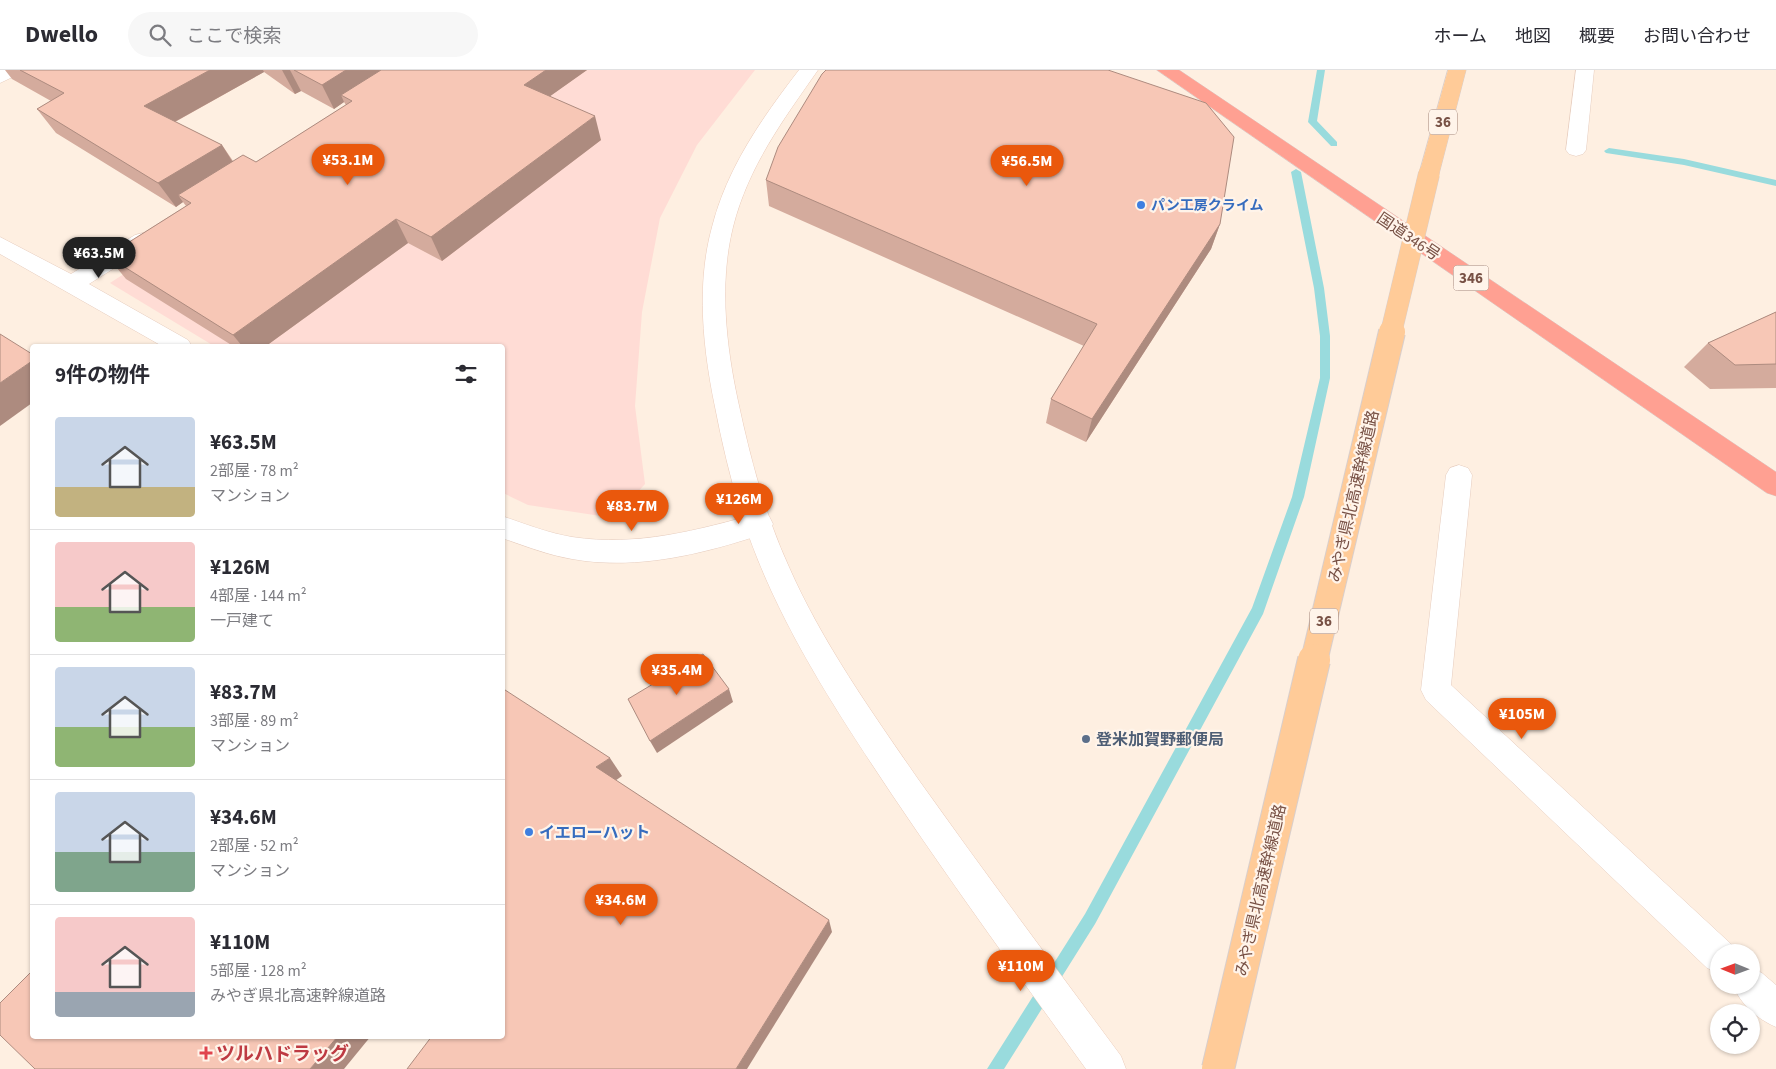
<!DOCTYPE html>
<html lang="ja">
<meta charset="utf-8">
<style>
:root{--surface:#fff;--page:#f7f7f7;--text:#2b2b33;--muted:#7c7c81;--line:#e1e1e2;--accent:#ea580c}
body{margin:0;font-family:"Source Sans 3","Noto Sans JP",sans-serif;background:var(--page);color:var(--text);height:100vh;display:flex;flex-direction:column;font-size:19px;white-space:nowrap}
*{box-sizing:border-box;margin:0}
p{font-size:16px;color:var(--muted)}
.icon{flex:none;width:28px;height:28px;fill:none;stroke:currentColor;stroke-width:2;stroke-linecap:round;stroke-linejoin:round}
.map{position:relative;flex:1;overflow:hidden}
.panel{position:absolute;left:30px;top:274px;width:475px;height:695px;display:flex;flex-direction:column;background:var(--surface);border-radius:5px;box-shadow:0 1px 4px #0004}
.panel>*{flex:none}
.needle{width:32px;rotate:271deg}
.buttons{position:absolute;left:1710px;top:874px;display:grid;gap:10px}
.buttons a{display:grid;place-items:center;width:50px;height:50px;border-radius:50%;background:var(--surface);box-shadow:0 1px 4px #0004;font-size:25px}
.price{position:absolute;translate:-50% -42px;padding:0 11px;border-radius:18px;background:var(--accent);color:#fff;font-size:16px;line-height:32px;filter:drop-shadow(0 1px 2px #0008)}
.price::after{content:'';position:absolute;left:50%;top:30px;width:15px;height:11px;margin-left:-8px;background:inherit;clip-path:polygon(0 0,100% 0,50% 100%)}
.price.selected{background:#222;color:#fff}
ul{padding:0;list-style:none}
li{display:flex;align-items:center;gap:15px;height:125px;padding:0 25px}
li+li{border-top:1px solid var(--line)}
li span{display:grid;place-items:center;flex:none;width:140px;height:100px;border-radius:5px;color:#555}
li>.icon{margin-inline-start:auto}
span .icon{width:60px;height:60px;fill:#fffc;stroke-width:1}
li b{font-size:21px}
h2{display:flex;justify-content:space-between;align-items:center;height:60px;padding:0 25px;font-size:21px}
header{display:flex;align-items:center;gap:30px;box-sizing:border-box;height:70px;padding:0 25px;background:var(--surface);border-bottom:1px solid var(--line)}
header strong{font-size:24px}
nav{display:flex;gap:28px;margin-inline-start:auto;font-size:18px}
.search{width:350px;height:45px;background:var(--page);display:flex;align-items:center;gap:12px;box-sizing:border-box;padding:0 18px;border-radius:28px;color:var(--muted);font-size:19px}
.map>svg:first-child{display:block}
.commercial{fill:#ffdcd5}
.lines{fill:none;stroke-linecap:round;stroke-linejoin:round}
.stream{fill:#99dbdd;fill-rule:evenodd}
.street-casing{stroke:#e6ccbe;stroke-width:1}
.secondary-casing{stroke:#ebccbb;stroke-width:1}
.primary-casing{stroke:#d9cecb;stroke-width:1}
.highway-casing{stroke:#d9cecb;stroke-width:1}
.street{fill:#fff;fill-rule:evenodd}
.secondary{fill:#fff;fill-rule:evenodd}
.primary{fill:#ffcb98;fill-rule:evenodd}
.highway{fill:#ffa092;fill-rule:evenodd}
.primary-bridge-far2-casing{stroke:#d9cecb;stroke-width:22;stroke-linecap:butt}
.primary-bridge-far1-casing{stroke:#d9cecb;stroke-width:28;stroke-linecap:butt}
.primary-bridge-casing{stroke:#d9cecb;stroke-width:34;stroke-linecap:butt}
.primary-bridge-far2{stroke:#ffcb98;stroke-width:21}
.primary-bridge-far1{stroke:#ffcb98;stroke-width:26}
.primary-bridge{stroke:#ffcb98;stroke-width:32}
.wall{fill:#d4ab9d;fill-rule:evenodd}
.shaded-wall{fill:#ad8b7f}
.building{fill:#f7c7b6;stroke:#ad8b7f}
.shop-dot{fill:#3f7fe0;stroke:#fff4ea;stroke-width:2}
.service-dot{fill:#5c6f8a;stroke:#fff4ea;stroke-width:2}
.health-dot{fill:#e0444e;stroke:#fff4ea;stroke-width:2}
.labels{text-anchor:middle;stroke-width:4.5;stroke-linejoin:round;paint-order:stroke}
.far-shop-label{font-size:14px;font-weight:bold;fill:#366cbe;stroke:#fff4ea;text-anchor:start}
.shield{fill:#fff4ea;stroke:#a08276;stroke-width:1}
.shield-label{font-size:15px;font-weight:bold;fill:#785145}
.street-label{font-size:16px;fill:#785145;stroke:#fff4ea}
.service-label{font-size:16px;font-weight:bold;fill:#4e5e75;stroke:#fff4ea;text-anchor:start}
.shop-label{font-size:16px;font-weight:bold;fill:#366cbe;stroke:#fff4ea;text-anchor:start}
.near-health-label{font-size:19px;font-weight:bold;fill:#be3a42;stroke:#fff4ea;text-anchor:start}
</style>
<header>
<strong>Dwello</strong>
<div class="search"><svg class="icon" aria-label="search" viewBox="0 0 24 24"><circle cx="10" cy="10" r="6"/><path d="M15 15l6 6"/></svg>ここで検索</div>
<nav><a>ホーム</a><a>地図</a><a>概要</a><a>お問い合わせ</a></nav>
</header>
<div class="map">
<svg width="1776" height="999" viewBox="0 0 1776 999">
<rect width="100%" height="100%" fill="#feefe1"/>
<path class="commercial" d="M437 0H755L697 75 660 148 642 242 635 336 645 414 614 448 528 435 503 423 502 276H214L110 213Z"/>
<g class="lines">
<g class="stream">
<path d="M1317 0H1325L1317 51 1337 72V76H1331L1308 52Z"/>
<path d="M1609 78 1684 89 1776 110V116L1684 95 1606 83 1604 81Z"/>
<path d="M1296 99 1301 102 1324 218 1330 266V308L1304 427 1263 544 1095 854 1004 999H987L1085 844 1252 538 1292 427 1320 308V266L1314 218 1291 102Z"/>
</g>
<g class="street-casing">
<g id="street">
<path d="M0 0H21L19 4 0 13Z"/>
<path d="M1576 0H1594L1586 80 1583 84 1576 86 1569 84 1566 80Z"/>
<path d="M143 163 151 165 154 170 151 175 89 214 188 270 192 276H162L0 184V167L71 204 135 165Z"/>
<path d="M1459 395 1468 398 1472 405 1451 615 1731 874 1735 882H1719V903L1707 898 1426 630 1421 620 1446 405 1450 398Z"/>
<path d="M760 443 769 446 773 454 769 462C707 483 638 501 572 489 548 485 525 476 502 468V446C525 454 548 463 572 467 637 477 698 460 760 443Z"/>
<path d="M1751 898 1762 903 1776 915V957C1757 949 1740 934 1733 915H1751Z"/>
</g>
</g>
<g class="secondary-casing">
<path id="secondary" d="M799 0H818C783 50 748 97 733 157 719 213 726 275 738 331 750 387 765 445 789 497 822 572 871 641 918 709 984 802 1053 894 1121 986L1126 999H1086C1021 909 955 818 893 726 843 651 792 574 758 490 738 441 725 388 715 337 703 279 696 215 712 157 727 98 762 48 799 0Z"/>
</g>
<g class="primary-casing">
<path id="primary" d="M1448 0H1466L1439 104 1436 109 1429 111 1422 109 1419 104Z"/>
</g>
<g class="highway-casing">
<path id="highway" d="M1157 0H1179L1776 402V426L1767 423Z"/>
</g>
<use href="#street" class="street"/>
<use href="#secondary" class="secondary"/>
<use href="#primary" class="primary"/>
<use href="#highway" class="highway"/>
<g class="primary-bridge-far2-casing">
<path id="primary-bridge-far2" d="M1391 263 1429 104"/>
</g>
<g class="primary-bridge-far1-casing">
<path id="primary-bridge-far1" d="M1314 591 1392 262"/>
</g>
<g class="primary-bridge-casing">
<path id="primary-bridge" d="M1218 999 1314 590"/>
</g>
<use href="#primary-bridge-far2" class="primary-bridge-far2"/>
<use href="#primary-bridge-far1" class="primary-bridge-far1"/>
<use href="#primary-bridge" class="primary-bridge"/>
</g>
<g class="wall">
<path d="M5 0H587L550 26 601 70 442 191 408 173 266 276H233L126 209 107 186 186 136 183 132 176 137 56 63 37 39 51 31 12 9ZM264 2 295 24 301 21 334 39 344 32 346 35 256 92 233 91 222 75 175 52Z"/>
<path d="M766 110 1220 154 1211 179 1086 372 1046 353 1051 329 1084 276 769 136Z"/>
<path d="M1776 242V318L1710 319 1684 297 1708 273Z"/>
</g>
<g class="shaded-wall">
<path d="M210 0H263L264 2 160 60 144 36Z"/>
<path d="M282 0H290L301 21 295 24Z"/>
<path d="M346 0H396L341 25 344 32 334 39 322 15Z"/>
<path d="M546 0H587L532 39 524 15Z"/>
<path d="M595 46 601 70 442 191 431 167Z"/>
<path d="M222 75 237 99 178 125 183 132 176 137 158 113Z"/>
<path d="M396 149 408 173 266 276H242L233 265Z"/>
<path d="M1220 154 1211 179 1086 372 1092 349Z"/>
<path d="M32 291V333L0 356V313Z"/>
<path d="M729 619 733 632 657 683 650 671Z"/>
<path d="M610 688 622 706 609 715 596 697Z"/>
<path d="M829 850 832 862 747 999H736Z"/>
<path d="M338 966H371L344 999H310Z"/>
</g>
<g class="building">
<path d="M20 0H210L144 36 222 75 158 113 37 39 64 23Z"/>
<path d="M294 0H346L322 15Z"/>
<path d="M381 0H546L524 15 595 46 431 167 396 149 233 265 107 186 191 133 178 125 243 85 256 92 352 31 341 25Z"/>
<path d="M826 0H1108L1206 33 1234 67 1220 154 1092 349 1051 329 1097 254 766 110 778 77 822 4Z"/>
<path d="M1776 242V294L1735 295 1708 273Z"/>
<path d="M0 264 32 284V291L0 313Z"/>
<path d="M703 584 729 619 650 671 628 629Z"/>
<path d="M502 618 610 688 596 697 829 850 736 999H407L432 966H502V877L504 874 502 873Z"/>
<path d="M32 901V966H338L310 999H35L0 965V933Z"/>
</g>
<g class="shop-dot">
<circle cx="1141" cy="135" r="5"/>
<circle cx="529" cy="762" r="5"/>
</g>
<circle class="service-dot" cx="1086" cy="669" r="5"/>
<path class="health-dot" d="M203.5 975.5h5v5h5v5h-5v5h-5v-5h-5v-5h5z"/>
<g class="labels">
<g class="far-shop-label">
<text x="1151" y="140">パン工房クライム</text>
</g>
<g class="shield">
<rect x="1429" y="39.5" width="28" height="25" rx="4"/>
<rect x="1453.5" y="195.5" width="35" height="25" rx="4"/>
<rect x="1310" y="538.5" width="28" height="25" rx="4"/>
</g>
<g class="shield-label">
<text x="1443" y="57">36</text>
<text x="1471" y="213">346</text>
<text x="1324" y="556">36</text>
</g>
<g class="street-label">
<text transform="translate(1409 166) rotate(34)" y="6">国道346号</text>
<text transform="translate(1353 426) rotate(-77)" y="6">みやぎ県北高速幹線道路</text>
<text transform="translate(1260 820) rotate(-77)" y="6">みやぎ県北高速幹線道路</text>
</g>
<g class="service-label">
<text x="1096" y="675">登米加賀野郵便局</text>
</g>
<g class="shop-label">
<text x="539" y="768">イエローハット</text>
</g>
<g class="near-health-label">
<text x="216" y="990">ツルハドラッグ</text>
</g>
</g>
</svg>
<div class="buttons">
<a><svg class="needle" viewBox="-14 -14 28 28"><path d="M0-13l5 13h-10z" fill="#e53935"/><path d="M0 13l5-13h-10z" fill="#7c7c81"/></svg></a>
<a><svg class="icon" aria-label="locate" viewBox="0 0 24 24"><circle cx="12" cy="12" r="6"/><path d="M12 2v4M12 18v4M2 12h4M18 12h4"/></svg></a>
</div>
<b class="price" style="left:348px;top:116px">¥53.1M</b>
<b class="price" style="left:1027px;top:117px">¥56.5M</b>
<b class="price selected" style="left:99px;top:209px">¥63.5M</b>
<b class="price" style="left:739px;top:455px">¥126M</b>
<b class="price" style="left:632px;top:462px">¥83.7M</b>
<b class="price" style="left:677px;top:626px">¥35.4M</b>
<b class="price" style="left:1522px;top:670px">¥105M</b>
<b class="price" style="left:621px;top:856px">¥34.6M</b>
<b class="price" style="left:1021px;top:922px">¥110M</b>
<section class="panel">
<h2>9件の物件<svg class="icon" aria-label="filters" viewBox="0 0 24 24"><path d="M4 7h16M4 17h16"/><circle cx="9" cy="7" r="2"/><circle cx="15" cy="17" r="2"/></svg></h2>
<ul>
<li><span style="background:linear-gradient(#c9d6e8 70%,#c2b280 0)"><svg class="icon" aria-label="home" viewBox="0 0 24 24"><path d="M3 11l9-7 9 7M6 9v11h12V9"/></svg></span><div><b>¥63.5M</b><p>2部屋 · 78 m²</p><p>マンション</p></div></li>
<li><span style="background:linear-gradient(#f6c9c9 65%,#8fb573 0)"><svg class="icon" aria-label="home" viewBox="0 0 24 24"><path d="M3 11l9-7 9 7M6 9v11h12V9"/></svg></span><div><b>¥126M</b><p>4部屋 · 144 m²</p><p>一戸建て</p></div></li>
<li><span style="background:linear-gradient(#c9d6e8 60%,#8fb573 0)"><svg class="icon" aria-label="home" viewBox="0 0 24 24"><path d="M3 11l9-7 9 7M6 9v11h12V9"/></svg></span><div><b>¥83.7M</b><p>3部屋 · 89 m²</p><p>マンション</p></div></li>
<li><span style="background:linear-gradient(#c9d6e8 60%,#7fa58c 0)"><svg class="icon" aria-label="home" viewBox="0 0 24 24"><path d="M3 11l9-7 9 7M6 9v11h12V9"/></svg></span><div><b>¥34.6M</b><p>2部屋 · 52 m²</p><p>マンション</p></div></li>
<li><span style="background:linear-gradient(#f6c9c9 75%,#9aa5b1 0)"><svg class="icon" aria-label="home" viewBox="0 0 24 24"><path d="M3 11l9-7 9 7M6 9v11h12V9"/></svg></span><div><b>¥110M</b><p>5部屋 · 128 m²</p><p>みやぎ県北高速幹線道路</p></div></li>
</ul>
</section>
</div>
